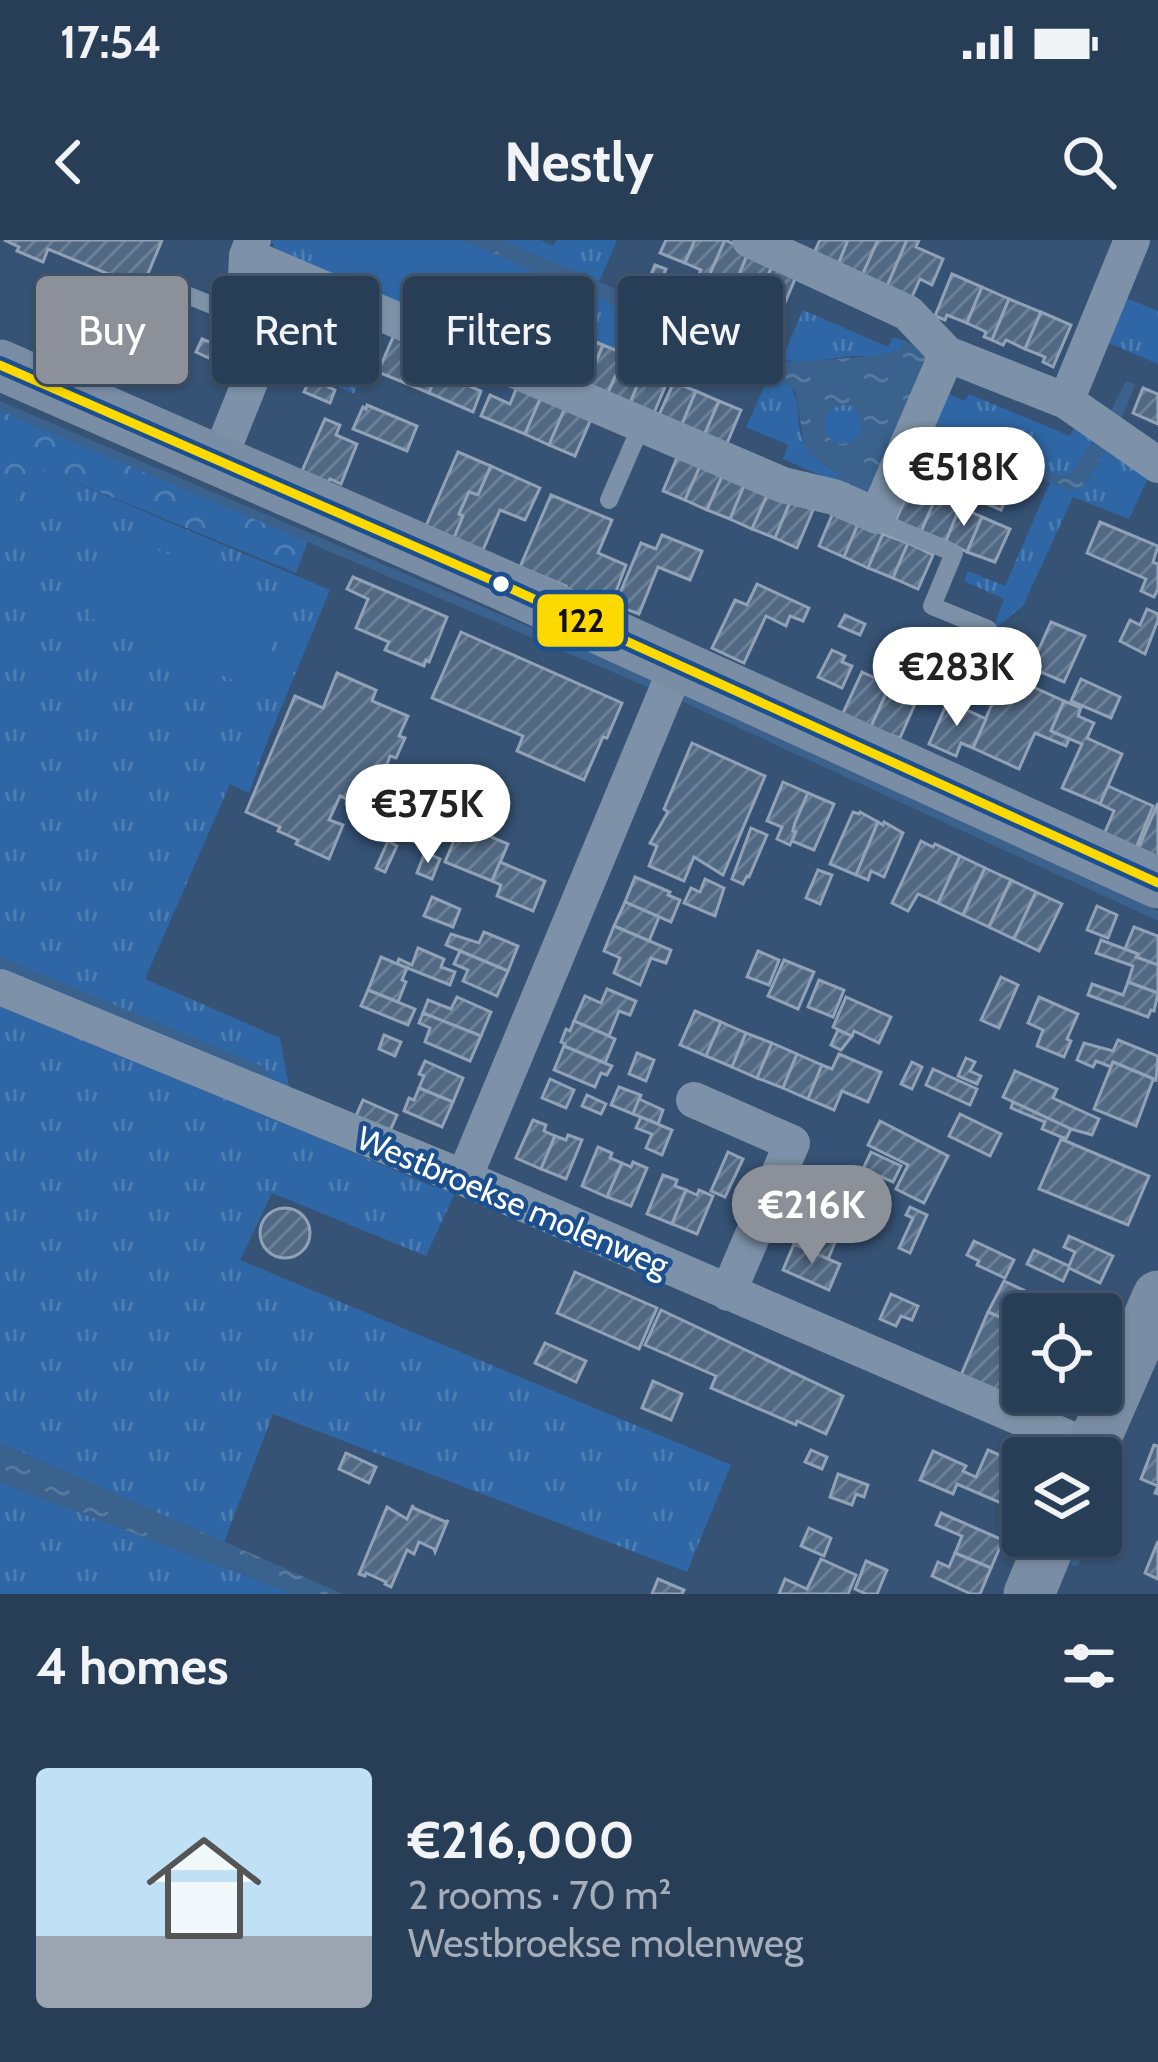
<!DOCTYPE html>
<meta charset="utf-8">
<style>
:root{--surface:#283e57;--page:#344961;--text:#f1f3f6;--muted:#a5aeba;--line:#44576d;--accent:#8c9099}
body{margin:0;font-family:Cabin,sans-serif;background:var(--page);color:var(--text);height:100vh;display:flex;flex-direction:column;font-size:45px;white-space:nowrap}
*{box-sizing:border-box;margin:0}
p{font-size:39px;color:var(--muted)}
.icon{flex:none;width:66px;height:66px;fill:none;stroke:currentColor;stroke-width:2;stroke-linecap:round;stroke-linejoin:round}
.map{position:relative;height:1354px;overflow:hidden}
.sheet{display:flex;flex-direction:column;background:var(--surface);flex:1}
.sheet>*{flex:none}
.banner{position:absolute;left:36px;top:36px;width:1086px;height:108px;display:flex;gap:24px}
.fabs{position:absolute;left:1002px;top:1053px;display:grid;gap:24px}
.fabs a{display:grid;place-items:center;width:120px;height:120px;border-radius:12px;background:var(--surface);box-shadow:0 3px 9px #0004,0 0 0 3px var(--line);font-size:60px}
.price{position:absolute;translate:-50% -102px;padding:0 27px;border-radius:42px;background:#fff;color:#222;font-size:39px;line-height:78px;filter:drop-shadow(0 3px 6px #0008)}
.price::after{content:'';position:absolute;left:50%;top:72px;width:36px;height:27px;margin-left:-18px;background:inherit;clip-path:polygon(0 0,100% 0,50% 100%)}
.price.current{background:var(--accent);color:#fff}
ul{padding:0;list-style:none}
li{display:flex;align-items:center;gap:36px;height:300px;padding:0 36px}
li span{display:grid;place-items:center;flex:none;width:336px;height:240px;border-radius:12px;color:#555}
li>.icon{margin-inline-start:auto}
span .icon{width:144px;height:144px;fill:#fffc;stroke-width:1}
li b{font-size:51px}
h2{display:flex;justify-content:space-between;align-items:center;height:144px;padding:0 36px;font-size:51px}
.pill{padding:0 42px;border-radius:12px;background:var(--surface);box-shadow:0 3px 9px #0004,0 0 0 3px var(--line);font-size:42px;line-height:108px}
.pill.current{background:var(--accent);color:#fff}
.status{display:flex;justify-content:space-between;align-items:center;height:84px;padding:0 60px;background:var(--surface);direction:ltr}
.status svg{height:33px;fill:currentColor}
header{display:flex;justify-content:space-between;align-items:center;height:156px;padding:0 36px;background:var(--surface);font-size:54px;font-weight:800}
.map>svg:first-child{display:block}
.grass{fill:url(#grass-tufts)}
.forest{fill:url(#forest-crowns)}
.pitch{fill:#2f66a5}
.water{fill:url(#water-ripples);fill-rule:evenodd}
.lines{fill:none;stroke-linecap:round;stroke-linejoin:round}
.stream{stroke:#3b618d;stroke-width:9}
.building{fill:url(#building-hatch);stroke:#92a2b6;stroke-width:3}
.lane{stroke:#7d92a8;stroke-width:18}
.street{stroke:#7d92a8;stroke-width:36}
.secondary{stroke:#798da4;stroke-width:51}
.bus-1-casing{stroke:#1b4f8f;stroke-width:18}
.bus-1{stroke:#fcd900;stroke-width:9}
.bus-dot{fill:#fff;stroke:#1b4f8f;stroke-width:4.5}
.labels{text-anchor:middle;stroke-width:9;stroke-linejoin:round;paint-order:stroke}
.street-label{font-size:33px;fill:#fff;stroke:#1b4f8f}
.line-badge{stroke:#1b4f8f;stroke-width:4.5}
.pale-badge-label{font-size:33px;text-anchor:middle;font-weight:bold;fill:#111}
</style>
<div class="status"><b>17:54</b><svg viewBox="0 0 49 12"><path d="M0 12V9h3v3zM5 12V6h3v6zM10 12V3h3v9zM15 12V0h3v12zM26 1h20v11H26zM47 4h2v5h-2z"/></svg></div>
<header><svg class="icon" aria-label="back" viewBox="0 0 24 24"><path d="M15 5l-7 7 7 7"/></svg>Nestly<svg class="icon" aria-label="search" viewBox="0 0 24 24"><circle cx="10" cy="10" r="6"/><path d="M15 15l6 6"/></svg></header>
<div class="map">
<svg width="1158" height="1354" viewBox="0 0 1158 1354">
<defs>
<pattern id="grass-tufts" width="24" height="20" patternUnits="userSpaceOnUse" patternTransform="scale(3)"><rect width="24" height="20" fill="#2f66a5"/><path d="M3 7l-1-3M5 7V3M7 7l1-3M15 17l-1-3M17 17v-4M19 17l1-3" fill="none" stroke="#4e7db2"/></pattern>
<pattern id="forest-crowns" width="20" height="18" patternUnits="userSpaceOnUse" patternTransform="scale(3)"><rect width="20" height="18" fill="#2f66a5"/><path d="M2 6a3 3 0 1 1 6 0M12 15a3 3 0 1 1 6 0" fill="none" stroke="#4e7db2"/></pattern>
<pattern id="water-ripples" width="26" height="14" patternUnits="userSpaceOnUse" patternTransform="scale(3)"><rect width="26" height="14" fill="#3b618d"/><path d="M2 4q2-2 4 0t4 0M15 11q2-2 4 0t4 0" fill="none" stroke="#58799e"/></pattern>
<pattern id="building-hatch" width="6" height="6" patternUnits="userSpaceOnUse" patternTransform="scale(3)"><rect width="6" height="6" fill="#526984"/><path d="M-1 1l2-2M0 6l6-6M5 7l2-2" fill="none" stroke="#6c8096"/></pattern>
</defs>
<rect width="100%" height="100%" fill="#365274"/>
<g class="grass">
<path d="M271 0H462L687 96 653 176 280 17Z"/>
<path d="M500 0H541L553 6 556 0H617L599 42Z"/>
<path d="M1121 56 1158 71V124L1104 101Z"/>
<path d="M803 70 888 107 893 97 905 101 899 111 882 116H853L801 123 776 118 779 113 784 114Z"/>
<path d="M771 132C813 156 788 176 807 208 814 220 827 226 838 233L834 241 783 219 788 205 746 187Z"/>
<path d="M945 152 964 161 969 154 1070 196 1077 182 1098 195 1071 234 1062 237 931 183Z"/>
<circle cx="843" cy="184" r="20"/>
<path d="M1110 204 1149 236 1129 279 1073 257 1023 366 992 391 1004 359 964 341 968 331 1005 346 1050 242 1069 250 1084 244Z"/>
<path d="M31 224 330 350 265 507 249 553 230 544 145 739 280 798 291 857 0 738V297Z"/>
<path d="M0 762 427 944 455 953 426 1016 272 953 240 1020 731 1225 687 1332 273 1174 224 1302 0 1203Z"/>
<path d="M0 1242 293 1354H0Z"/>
</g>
<g class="forest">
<path d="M306 53 383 88 354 154 277 119Z"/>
<path d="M0 161 310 296 296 333 31 224 0 297Z"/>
</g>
<g class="pitch">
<path d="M308 0H432L486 23 463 78 303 11Z"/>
<path d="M124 295 288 366 253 449 88 377Z"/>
</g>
<g class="water">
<path d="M462 0H500L789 122C801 123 892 115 899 110 902 108 903 104 905 101L928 112 931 183 1062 237 1071 234 1098 196 1126 141 1135 145 1115 195 1084 244 1078 249 1069 250 907 185 867 255 834 241 838 233 816 219 804 204 796 153 778 135ZM839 165H849L857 170 863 188C845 227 801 185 839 165Z"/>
<path d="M0 1203 343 1354H293L0 1242Z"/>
</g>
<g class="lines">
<g class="stream">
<path d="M0 166 657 446"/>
<path d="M672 452 1158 676"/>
<path d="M0 722 262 831"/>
<path d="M1101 1257 1109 1237"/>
<path d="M1075 1322 1085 1296"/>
</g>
</g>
<g class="building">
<path d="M4 0H162L142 48 48 9 43 22 17 11 19 7Z"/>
<path d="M666 0H695L685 23 660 13Z"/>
<path d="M695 0H725L697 63 687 58 701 30 685 23Z"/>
<path d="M725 0 749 11 735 44 710 34Z"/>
<path d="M820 0H848L836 30 812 17Z"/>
<path d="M848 0H878L861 38 836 30Z"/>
<path d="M878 0H907L885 51 861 38Z"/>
<path d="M907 0H919L916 7 943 19 932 45 920 39 911 59 885 51Z"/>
<path d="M749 11 775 20 759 55 735 44Z"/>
<path d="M775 20 798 32 784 65 759 55Z"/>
<path d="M655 25 666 29 656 53 645 49Z"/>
<path d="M952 34 982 47 967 83 947 75 945 80 935 76Z"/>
<path d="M982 47 1009 59 992 100 984 97 986 92 967 83Z"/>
<path d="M1009 59 1041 72 1025 109 1006 100 1003 105 992 100Z"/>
<path d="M1041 72 1071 85 1053 127 1043 122 1045 117 1025 109Z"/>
<path d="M558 86 580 95 564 135 542 125Z"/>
<path d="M394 95 420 106 405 143 378 132Z"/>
<path d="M580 95 603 105 587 144 564 135Z"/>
<path d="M202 99 217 105 211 119 196 112Z"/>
<path d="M603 105 625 114 608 153 587 144Z"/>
<path d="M420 106 445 116 429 153 405 143Z"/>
<path d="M627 109 649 118 630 163 608 153Z"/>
<path d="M445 116 469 127 462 143 481 151 473 172 429 153Z"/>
<path d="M649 118 673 128 654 173 630 163Z"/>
<path d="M310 139 335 150 330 163 304 152Z"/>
<path d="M674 142 696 151 680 189 657 179Z"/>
<path d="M517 147 541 157 525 194 481 176 490 155 510 164Z"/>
<path d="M1143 148 1158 154V184L1133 173Z"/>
<path d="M696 151 719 161 703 198 680 189Z"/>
<path d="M541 157 565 168 549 205 525 194Z"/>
<path d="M719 161 741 170 725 208 703 198Z"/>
<path d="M367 165 417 186 407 211 353 189 363 167 366 169Z"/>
<path d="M565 168 591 179 575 216 549 205Z"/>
<path d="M325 179 340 185 336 195 357 204 341 244 330 239 328 242 302 231Z"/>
<path d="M458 212 491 226 478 255 469 252 459 274 463 276 454 298 426 286Z"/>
<path d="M679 213 702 222 685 260 663 251Z"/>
<path d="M941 215 952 219 941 244 931 240Z"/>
<path d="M702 222 724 232 707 270 685 260Z"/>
<path d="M951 222 960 226 951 249 941 244Z"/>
<path d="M491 226 540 248 525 280 500 270 483 310 454 298 463 276 459 274 469 252 478 255Z"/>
<path d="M724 232 746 241 730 279 707 270Z"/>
<path d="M1005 232 1011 234 1004 251 1008 253 1001 270 987 264 994 247 998 249Z"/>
<path d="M746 241 769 251 752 289 730 279Z"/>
<path d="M911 246 936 257 921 292 896 280Z"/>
<path d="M769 251 791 260 775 298 752 289Z"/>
<path d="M551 255 612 280 598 313 626 325 612 362 586 353 584 359 564 351 566 346 520 327Z"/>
<path d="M936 257 960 267 946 301 921 292Z"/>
<path d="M791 260 813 270 797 308 775 298Z"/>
<path d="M960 267 982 277 967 312 946 301Z"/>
<path d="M833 273 859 282 844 317 819 306Z"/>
<path d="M982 277 1010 289 995 322 967 312Z"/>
<path d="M859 282 883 294 868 328 844 317Z"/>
<path d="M1100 282 1158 306 1153 322 1158 324V349L1154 357 1141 351 1146 339 1087 313Z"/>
<path d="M883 294 908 303 893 338 868 328Z"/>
<path d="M662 295 702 311 690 340 658 327 639 374 615 365 641 303 656 309Z"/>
<path d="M908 303 933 315 918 349 893 338Z"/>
<path d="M353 337 447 377 429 422 426 420 424 426 385 410 389 402 356 388 368 359 347 349Z"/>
<path d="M757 344 809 368 803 381 790 376 786 386 766 376 744 423 712 408 735 360 747 365Z"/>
<path d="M1147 369 1158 374V380L1145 414 1120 401 1130 380 1140 385Z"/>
<path d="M845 375 865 384 860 395 839 386Z"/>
<path d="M1051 382 1085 396 1064 442 1027 426 1035 408 1039 409Z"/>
<path d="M461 392 622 463 607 498 603 497 584 540 517 511 523 496 432 458Z"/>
<path d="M832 410 845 416 842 422 852 426 842 448 818 437Z"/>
<path d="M938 414 959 424 945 453 925 443Z"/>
<path d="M862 432 890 445 870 489 843 473Z"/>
<path d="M337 433 376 450 372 461 408 476 399 496 405 498 396 518 390 516 371 569 340 556 329 580 343 585 329 619 296 604 298 600 278 591 280 587 246 572 295 456 323 468Z"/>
<path d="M1005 434 1064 461 1051 491 1069 499 1066 506 1035 493 1019 529 973 508Z"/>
<path d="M1081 439 1120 457 1111 478 1071 461Z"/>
<path d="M890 445 918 457 900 498 870 489Z"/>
<path d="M948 461 986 479 973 508 961 503 956 516 929 504Z"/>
<path d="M1064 461 1081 468 1078 476 1094 483 1087 498 1122 514 1100 564 1062 548 1082 504 1051 491Z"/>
<path d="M692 503 765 536 723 635 694 617 684 641 649 626 657 606 650 603 668 572 664 569Z"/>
<path d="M783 542 808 553 795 583 793 591 796 592 790 605 777 599 782 587 767 581Z"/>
<path d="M1108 546 1153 566 1134 613 1102 599 1114 571 1100 564Z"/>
<path d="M414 551 434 559 416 602 396 595Z"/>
<path d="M808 553 834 564 814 610 792 601 796 592 793 591 795 583Z"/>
<path d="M1158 563V623L1136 614Z"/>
<path d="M853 572 859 574 860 572 878 582 856 635 830 624Z"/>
<path d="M878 582 883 585 884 582 903 593 884 637 871 631 868 640 856 635Z"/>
<path d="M461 584 508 604 492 641 445 622Z"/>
<path d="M751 588 767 595 749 637 747 636 743 644 732 639Z"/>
<path d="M388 601 397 606 385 632 376 628Z"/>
<path d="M921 601 933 607 935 604 960 616 938 663 918 654 908 671 892 663Z"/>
<path d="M425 612 440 619 432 639 417 633Z"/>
<path d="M960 616 985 628 963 675 938 663Z"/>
<path d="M500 622 545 641 533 671 497 656 501 645 492 641Z"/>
<path d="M985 628 1011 640 989 687 963 675Z"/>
<path d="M818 630 832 635 820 664 806 658Z"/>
<path d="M635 637 670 652 668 655 680 660 671 682 625 662Z"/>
<path d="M705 639 724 648 715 676 684 663 691 648 700 652Z"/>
<path d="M1011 640 1036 652 1014 699 989 687Z"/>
<path d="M1036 652 1062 664 1039 711 1014 699Z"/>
<path d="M432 657 460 669 453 687 424 676Z"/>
<path d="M625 662 659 677 649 701 614 686Z"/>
<path d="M1097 666 1117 675 1108 698 1087 690Z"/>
<path d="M614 686 671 710 666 723 651 718 640 745 614 733 620 718 604 711Z"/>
<path d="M1134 687 1158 696V725L1136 717 1138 714 1125 709Z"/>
<path d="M484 692 518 706 508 731 446 705 451 694 479 703Z"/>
<path d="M1101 700 1138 714 1136 717 1158 725V753L1128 742 1133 726 1096 713Z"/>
<path d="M418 708 444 719 441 727 455 732 450 745 397 724 399 719 412 725Z"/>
<path d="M460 711 508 731 497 756 463 741 468 730 454 724Z"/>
<path d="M758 711 779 720 769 745 747 737Z"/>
<path d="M381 717 407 728 402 740 406 742 398 762 368 750Z"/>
<path d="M784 720 814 732 798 769 768 756Z"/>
<path d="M1001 737 1018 745 999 788 981 780Z"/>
<path d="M819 740 844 750 833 777 808 767Z"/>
<path d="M1128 742 1158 753 1154 771 1151 770 1148 777 1088 755 1092 744 1123 755Z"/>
<path d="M607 749 636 761 630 775 619 771 609 796 574 781 585 756 601 763Z"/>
<path d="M368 750 415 769 408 785 361 766Z"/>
<path d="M457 757 491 772 481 796 423 773 428 760 451 769Z"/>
<path d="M846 757 891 777 879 803 854 791 852 796 833 787Z"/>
<path d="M1039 757 1078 774 1067 799 1071 801 1064 817 1037 806 1043 790 1028 783Z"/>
<path d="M695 771 721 782 706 816 680 805Z"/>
<path d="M423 773 481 796 470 821 425 802 430 788 419 783Z"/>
<path d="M574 781 615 799 605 823 564 806 565 804 561 802 566 789 570 791Z"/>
<path d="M721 782 746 793 732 827 706 816Z"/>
<path d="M838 790 852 796 841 810 831 805Z"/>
<path d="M746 793 772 803 757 838 732 827Z"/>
<path d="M384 795 401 802 395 816 379 809Z"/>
<path d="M1118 800 1158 816 1156 840 1113 822 1111 827 1096 821 1093 827 1077 820 1084 803 1113 811Z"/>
<path d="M772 803 797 814 783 848 757 838Z"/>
<path d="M564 806 612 826 607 835 601 833 595 847 554 830Z"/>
<path d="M637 813 654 820 646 841 629 834Z"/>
<path d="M797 814 822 825 808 859 783 848Z"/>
<path d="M839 814 881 832 868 862 842 851 834 870 808 859 822 825 832 829Z"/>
<path d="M966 818 975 822 970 831 981 836 977 844 958 836Z"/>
<path d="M425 821 463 838 453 862 419 848 424 836 419 834Z"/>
<path d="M912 822 922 827 912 849 901 844Z"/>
<path d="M1113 822 1156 840H1153L1136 886 1094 869Z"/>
<path d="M933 829 977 849 970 865 926 845Z"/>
<path d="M1015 831 1057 849 1053 858 1099 879 1092 895 1071 889 1003 857Z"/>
<path d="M550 839 574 850 566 868 542 858Z"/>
<path d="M619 847 641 855 633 874 611 865Z"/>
<path d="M419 848 453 862 442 887 404 871 409 858 414 860Z"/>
<path d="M587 855 606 864 601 874 582 866Z"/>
<path d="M639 859 663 870 658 884 633 874Z"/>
<path d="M363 860 397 875 390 891 356 876Z"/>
<path d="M1013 862 1071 889 1066 899 1042 889 1045 882 1011 868Z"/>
<path d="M960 874 1001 894 990 916 949 896Z"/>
<path d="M641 877 672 890 662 915 646 908 652 894 636 888Z"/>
<path d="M533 880 546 885 544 891 555 896 541 929 516 918Z"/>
<path d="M880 881 948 916 924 963 896 949 908 925 868 905Z"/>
<path d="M568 895 582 900 566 939 541 929 555 896 566 900Z"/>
<path d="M1061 899 1149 936 1128 985 1039 949Z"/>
<path d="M598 907 612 913 610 918 622 923 607 957 582 946Z"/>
<path d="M728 912 743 919 725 957 711 951Z"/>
<path d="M871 912 901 926 893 942 863 929Z"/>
<path d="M633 922 647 928 631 966 607 957 622 923 631 927Z"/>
<path d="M826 928 856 940 859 934 876 940 868 959 856 953 850 968 815 953Z"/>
<path d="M663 935 677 940 675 946 686 950 672 984 647 974Z"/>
<path d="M686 950 697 955 699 950 713 956 697 994 672 984Z"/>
<path d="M815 953 850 968 839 993 805 979Z"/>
<path d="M910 967 927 975 910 1013 899 1008 913 978 906 975Z"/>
<circle cx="285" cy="993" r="25"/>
<path d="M805 979 839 993 828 1019 794 1004Z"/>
<path d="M1069 996 1113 1016 1100 1043 1069 1028 1063 1041 1027 1024 1034 1010 1069 1026 1075 1012 1064 1007Z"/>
<path d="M974 1001 1014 1020 1005 1038 977 1025 979 1021 967 1015Z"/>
<path d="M794 1004 840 1024 829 1050 783 1030Z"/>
<path d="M575 1032 657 1068 639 1109 557 1073Z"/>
<path d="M1004 1041 1047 1061 1048 1058 1082 1074H1023V1087L988 1072Z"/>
<path d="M891 1054 918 1066 912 1080 901 1076 896 1086 880 1079Z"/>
<path d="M661 1070 843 1156 826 1194 797 1181 796 1185 711 1148 716 1136 645 1105Z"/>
<path d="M988 1072 1023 1087V1115L1004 1155 961 1135Z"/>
<path d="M545 1103 586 1121 576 1142 535 1123Z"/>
<path d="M653 1141 682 1154 671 1180 642 1168Z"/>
<path d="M1154 1205 1158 1206V1254L1155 1253 1158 1246 1141 1239Z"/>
<path d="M811 1210 827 1217 822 1229 805 1222Z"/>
<path d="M988 1210 1018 1223 1001 1263 957 1244 953 1254 920 1240 933 1211 966 1226 963 1231 976 1237Z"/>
<path d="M346 1213 376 1227 369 1243 339 1229Z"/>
<path d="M838 1234 868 1245 864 1257 856 1254 852 1265 830 1257Z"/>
<path d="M413 1265V1268L446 1282 448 1280 435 1312 434 1309 419 1302 414 1314 407 1310 391 1347 385 1344 386 1342 366 1333 365 1336 359 1334 387 1267 407 1279Z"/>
<path d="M941 1273 1003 1300 991 1328 955 1313 962 1296 936 1285Z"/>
<path d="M809 1288 831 1298 824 1316 801 1306Z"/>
<path d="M1158 1301V1339L1145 1333Z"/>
<path d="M955 1313 991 1328 980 1354H971L932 1336 938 1322 949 1327Z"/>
<path d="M821 1319 856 1335 848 1354H779L785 1339 807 1349Z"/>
<path d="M866 1321 887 1330 877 1354H866L855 1349Z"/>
<path d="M658 1339 684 1350 682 1354H652Z"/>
</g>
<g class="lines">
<g class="lane">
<path d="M167 47 244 78"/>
<path d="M609 260 641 186"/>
<path d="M877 276 888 285 954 313 932 366 988 389"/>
</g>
<g class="street">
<path d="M750 0 908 73 947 114 1066 161 1158 225"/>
<path d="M247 16 783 245 834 257 877 276 947 114"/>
<path d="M1066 161 1132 0"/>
<path d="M219 219 258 122 244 78 247 16 253 0"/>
<path d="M0 747 464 938 1091 1208"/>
<path d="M694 860 792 903 728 1053"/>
<path d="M464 938 677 426"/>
</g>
<g class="secondary">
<path d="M0 125 503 345 1158 643"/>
<path d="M1087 1218 1158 1056"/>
<path d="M1029 1354 1053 1296"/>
</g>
<g class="bus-1-casing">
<path id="bus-1" d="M0 125 503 345 1158 643"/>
</g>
<use href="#bus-1" class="bus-1"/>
</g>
<circle class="bus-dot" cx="501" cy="344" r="10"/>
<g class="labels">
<g class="street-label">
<text transform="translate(513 961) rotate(23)" y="12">Westbroekse molenweg</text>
</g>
</g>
<rect class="line-badge" x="535" y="352" width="91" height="57" rx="12" fill="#fcd900"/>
<g class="pale-badge-label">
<text x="581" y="392">122</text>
</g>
</svg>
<div class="fabs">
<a><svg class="icon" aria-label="locate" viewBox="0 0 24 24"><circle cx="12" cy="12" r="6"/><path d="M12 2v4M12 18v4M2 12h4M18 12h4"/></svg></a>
<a><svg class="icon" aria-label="layers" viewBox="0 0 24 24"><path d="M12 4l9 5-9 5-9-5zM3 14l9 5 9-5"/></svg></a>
</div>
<b class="price" style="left:964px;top:289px">€518K</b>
<b class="price" style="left:957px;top:489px">€283K</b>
<b class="price" style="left:428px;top:626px">€375K</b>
<b class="price current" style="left:812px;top:1027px">€216K</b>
<div class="banner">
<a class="pill current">Buy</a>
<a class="pill">Rent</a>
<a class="pill">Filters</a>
<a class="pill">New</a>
</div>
</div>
<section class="sheet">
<h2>4 homes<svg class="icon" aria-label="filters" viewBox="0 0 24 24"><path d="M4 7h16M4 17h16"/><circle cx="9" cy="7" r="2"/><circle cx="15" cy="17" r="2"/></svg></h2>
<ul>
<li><span style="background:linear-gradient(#bfe0f5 70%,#9aa5b1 0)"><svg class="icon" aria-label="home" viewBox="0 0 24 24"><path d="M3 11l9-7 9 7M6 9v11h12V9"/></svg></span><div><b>€216,000</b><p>2 rooms · 70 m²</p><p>Westbroekse molenweg</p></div></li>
</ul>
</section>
